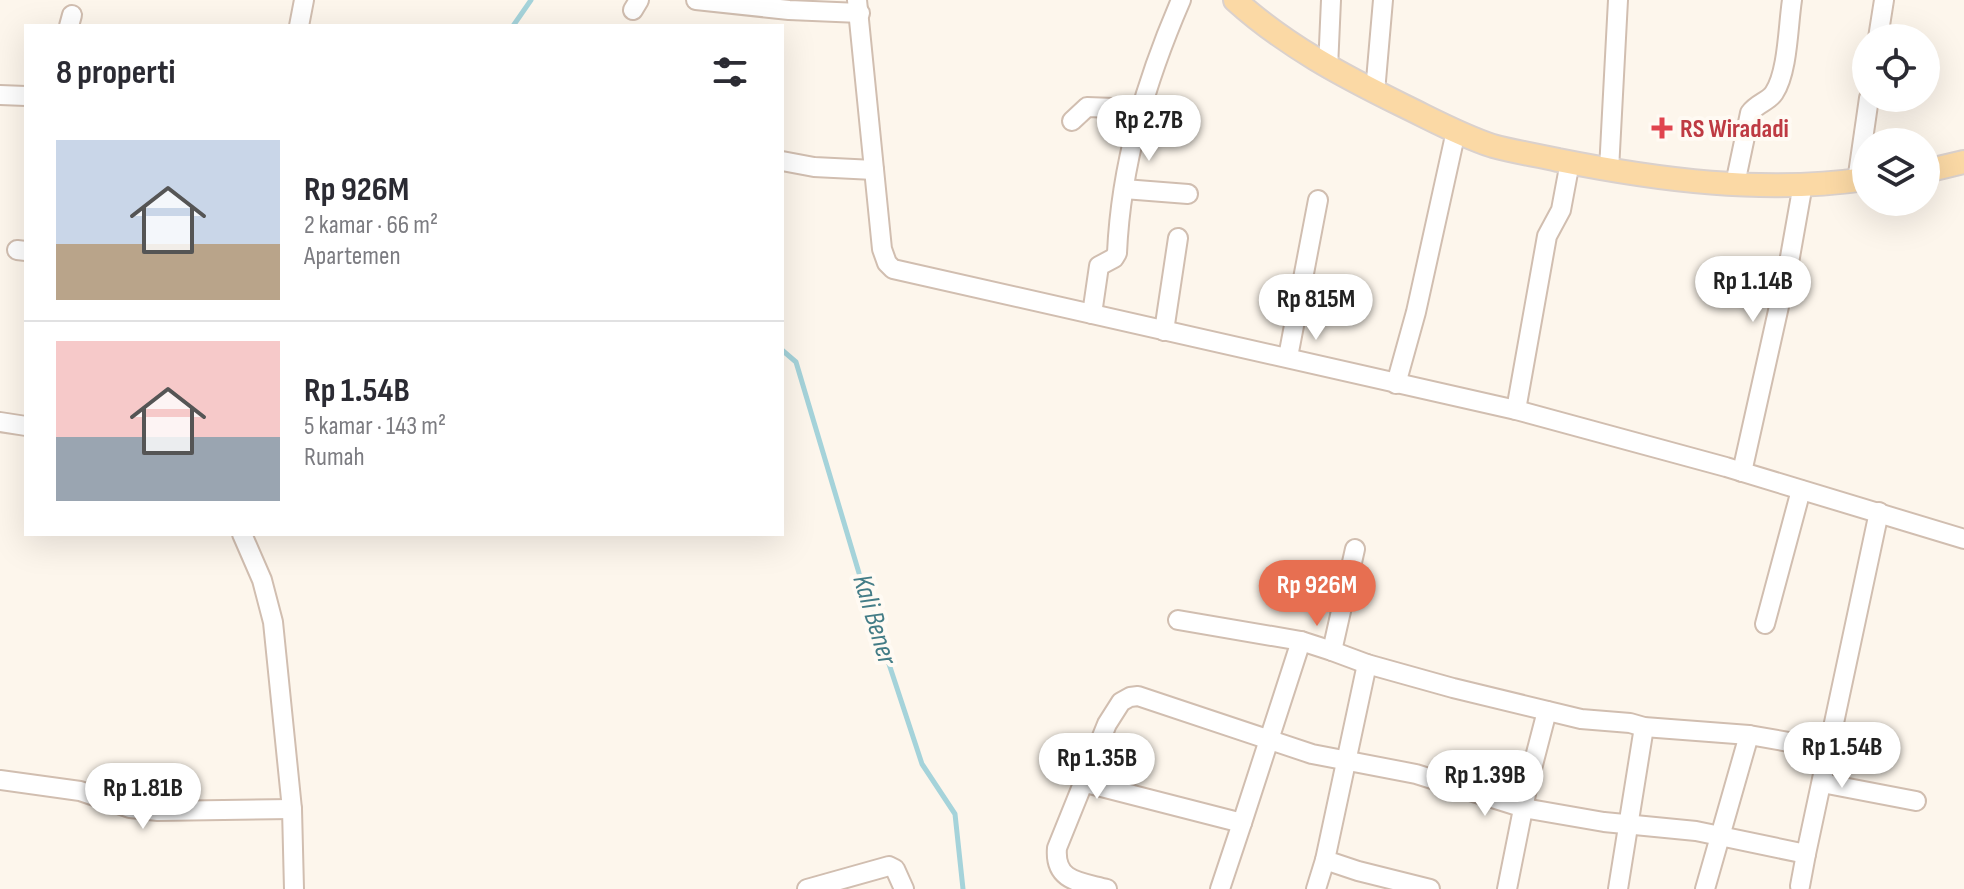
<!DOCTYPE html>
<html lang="id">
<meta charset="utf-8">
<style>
:root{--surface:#fff;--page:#f2f2f3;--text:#2b2b33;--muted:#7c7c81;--line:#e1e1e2;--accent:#e76f51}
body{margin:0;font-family:"Sofia Sans Condensed",sans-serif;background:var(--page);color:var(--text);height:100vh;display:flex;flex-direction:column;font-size:30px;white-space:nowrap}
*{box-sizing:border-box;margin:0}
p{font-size:26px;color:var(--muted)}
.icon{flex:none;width:44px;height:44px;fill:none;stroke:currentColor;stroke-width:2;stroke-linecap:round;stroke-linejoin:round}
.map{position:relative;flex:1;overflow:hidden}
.side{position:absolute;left:24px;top:24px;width:760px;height:512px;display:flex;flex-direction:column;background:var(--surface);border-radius:0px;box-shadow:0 8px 32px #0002}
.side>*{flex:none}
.controls{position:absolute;left:1852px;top:24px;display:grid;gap:16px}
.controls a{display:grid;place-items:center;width:88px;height:88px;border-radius:50%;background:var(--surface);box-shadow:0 8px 32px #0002;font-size:40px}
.price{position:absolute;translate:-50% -68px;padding:0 18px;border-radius:28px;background:#fff;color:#222;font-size:26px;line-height:52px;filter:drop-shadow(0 2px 4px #0008)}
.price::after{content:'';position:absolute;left:50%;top:48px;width:24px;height:18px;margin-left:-12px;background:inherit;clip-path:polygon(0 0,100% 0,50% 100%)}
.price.active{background:var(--accent);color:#fff}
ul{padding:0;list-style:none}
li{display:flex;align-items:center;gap:24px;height:200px;padding:0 32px}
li+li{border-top:2px solid var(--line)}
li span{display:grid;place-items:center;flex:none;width:224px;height:160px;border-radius:0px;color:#555}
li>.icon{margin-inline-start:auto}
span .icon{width:96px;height:96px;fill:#fffc;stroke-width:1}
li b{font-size:34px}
h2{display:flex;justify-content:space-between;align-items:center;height:96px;padding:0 32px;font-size:34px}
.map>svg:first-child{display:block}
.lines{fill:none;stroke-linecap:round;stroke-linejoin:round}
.stream{stroke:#a5d3da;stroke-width:5}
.minor-casing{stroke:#d1beb0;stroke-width:22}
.major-casing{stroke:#dad1cd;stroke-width:26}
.minor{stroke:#fff;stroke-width:18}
.major{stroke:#fbd9a5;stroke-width:22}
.health-dot{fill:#e0444e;stroke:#fffaf3;stroke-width:3}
.labels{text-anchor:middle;stroke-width:8;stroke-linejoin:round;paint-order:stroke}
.health-label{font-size:26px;font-weight:bold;fill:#be3a42;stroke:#fffaf3;text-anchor:start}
.water-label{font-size:28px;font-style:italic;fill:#437c86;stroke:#fffaf3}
</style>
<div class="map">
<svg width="1964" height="889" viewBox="0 0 1964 889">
<rect width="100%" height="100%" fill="#fdf6ec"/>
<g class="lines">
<g class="stream">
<path d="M513 26 531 0"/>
<path d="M782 350 796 362 859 573 922 764 955 814 963 889"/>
</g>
<g class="minor-casing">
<g id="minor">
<path d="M696 0 789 10 860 13"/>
<path d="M857 0 882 249 887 263 893 269 1516 410 1726 467 1964 539"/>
<path d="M633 10 639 0"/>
<path d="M69 26 72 15"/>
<path d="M299 26 304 0"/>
<path d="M1878 38 1884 0"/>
<path d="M1328 68 1331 0"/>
<path d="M1375 92 1383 0"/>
<path d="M0 95 26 96"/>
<path d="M1072 121 1087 107 1141 109"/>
<path d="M782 161 814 167 874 170"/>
<path d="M1609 170 1618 0"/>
<path d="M1857 181 1869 98"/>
<path d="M1735 184 1750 113C1757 103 1768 102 1774 93 1788 72 1788 26 1792 0"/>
<path d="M1124 189 1188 194"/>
<path d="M17 250 26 251"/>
<path d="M1092 314 1099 266 1114 258 1117 253C1121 164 1146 81 1181 0"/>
<path d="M1164 331 1178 238"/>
<path d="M1288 357 1318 200"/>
<path d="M1396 384 1416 312 1456 131"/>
<path d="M1516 410 1547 236 1561 210 1570 162"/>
<path d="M0 422 26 426"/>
<path d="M1742 472 1790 257 1803 184"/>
<path d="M242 534 262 580 273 622 292 809 294 889"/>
<path d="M1355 549 1332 651 1367 664 1453 688 1581 719 1630 723 1644 727 1749 735 1829 749"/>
<path d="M1178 620 1301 641 1332 651"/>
<path d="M1765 624 1801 490"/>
<path d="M1367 664 1325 860 1358 871 1430 889"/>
<path d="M0 780 80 791 130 808 158 811 292 809"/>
<path d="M1082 782 1242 823 1301 641"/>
<path d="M1822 783 1916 801"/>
<path d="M1800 886 1806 854"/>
<path d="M807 889 889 866 895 869 904 889"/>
<path d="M1107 889C1081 882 1054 882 1057 848L1107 724 1121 702 1130 697 1138 696 1312 754 1416 774 1524 808 1604 822 1696 831 1806 854 1879 512"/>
<path d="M1220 889 1242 823"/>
<path d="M1316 889 1325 860"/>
<path d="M1507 889 1528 784 1547 711"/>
<path d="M1618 889 1644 727"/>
<path d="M1705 889 1749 735"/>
</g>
</g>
<g class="major-casing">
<g id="major">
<path d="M1235 0C1286 46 1343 76 1404 106 1433 120 1462 136 1493 146 1514 152 1537 155 1558 160 1658 180 1764 194 1866 179"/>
<path d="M1926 171 1964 162"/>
</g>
</g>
<use href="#minor" class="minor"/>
<use href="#major" class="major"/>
</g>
<path class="health-dot" d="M1658 116h8v8h8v8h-8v8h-8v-8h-8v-8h8z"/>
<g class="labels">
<g class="health-label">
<text x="1680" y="137">RS Wiradadi</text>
</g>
<g class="water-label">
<text transform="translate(876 619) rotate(73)" y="10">Kali Bener</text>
</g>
</g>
</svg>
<div class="controls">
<a><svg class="icon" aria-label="locate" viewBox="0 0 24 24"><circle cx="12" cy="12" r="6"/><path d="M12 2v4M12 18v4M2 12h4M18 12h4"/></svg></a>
<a><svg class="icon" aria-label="layers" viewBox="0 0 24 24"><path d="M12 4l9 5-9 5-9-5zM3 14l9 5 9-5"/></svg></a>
</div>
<b class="price" style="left:1149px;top:163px">Rp 2.7B</b>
<b class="price" style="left:1753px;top:324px">Rp 1.14B</b>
<b class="price" style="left:1316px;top:342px">Rp 815M</b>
<b class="price active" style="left:1317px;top:628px">Rp 926M</b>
<b class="price" style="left:1842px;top:790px">Rp 1.54B</b>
<b class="price" style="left:1097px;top:801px">Rp 1.35B</b>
<b class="price" style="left:1485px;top:818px">Rp 1.39B</b>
<b class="price" style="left:143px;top:831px">Rp 1.81B</b>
<section class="side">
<h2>8 properti<svg class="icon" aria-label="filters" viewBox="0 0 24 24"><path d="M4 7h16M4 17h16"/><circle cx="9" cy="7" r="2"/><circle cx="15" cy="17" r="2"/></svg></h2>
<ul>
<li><span style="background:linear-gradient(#c9d6e8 65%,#b9a48a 0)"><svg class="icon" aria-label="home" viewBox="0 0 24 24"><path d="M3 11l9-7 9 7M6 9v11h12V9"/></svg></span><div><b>Rp 926M</b><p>2 kamar · 66 m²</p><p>Apartemen</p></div></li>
<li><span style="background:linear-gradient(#f6c9c9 60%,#9aa5b1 0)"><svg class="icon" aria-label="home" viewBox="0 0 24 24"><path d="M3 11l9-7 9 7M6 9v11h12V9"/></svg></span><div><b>Rp 1.54B</b><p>5 kamar · 143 m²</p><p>Rumah</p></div></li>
</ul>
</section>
</div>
